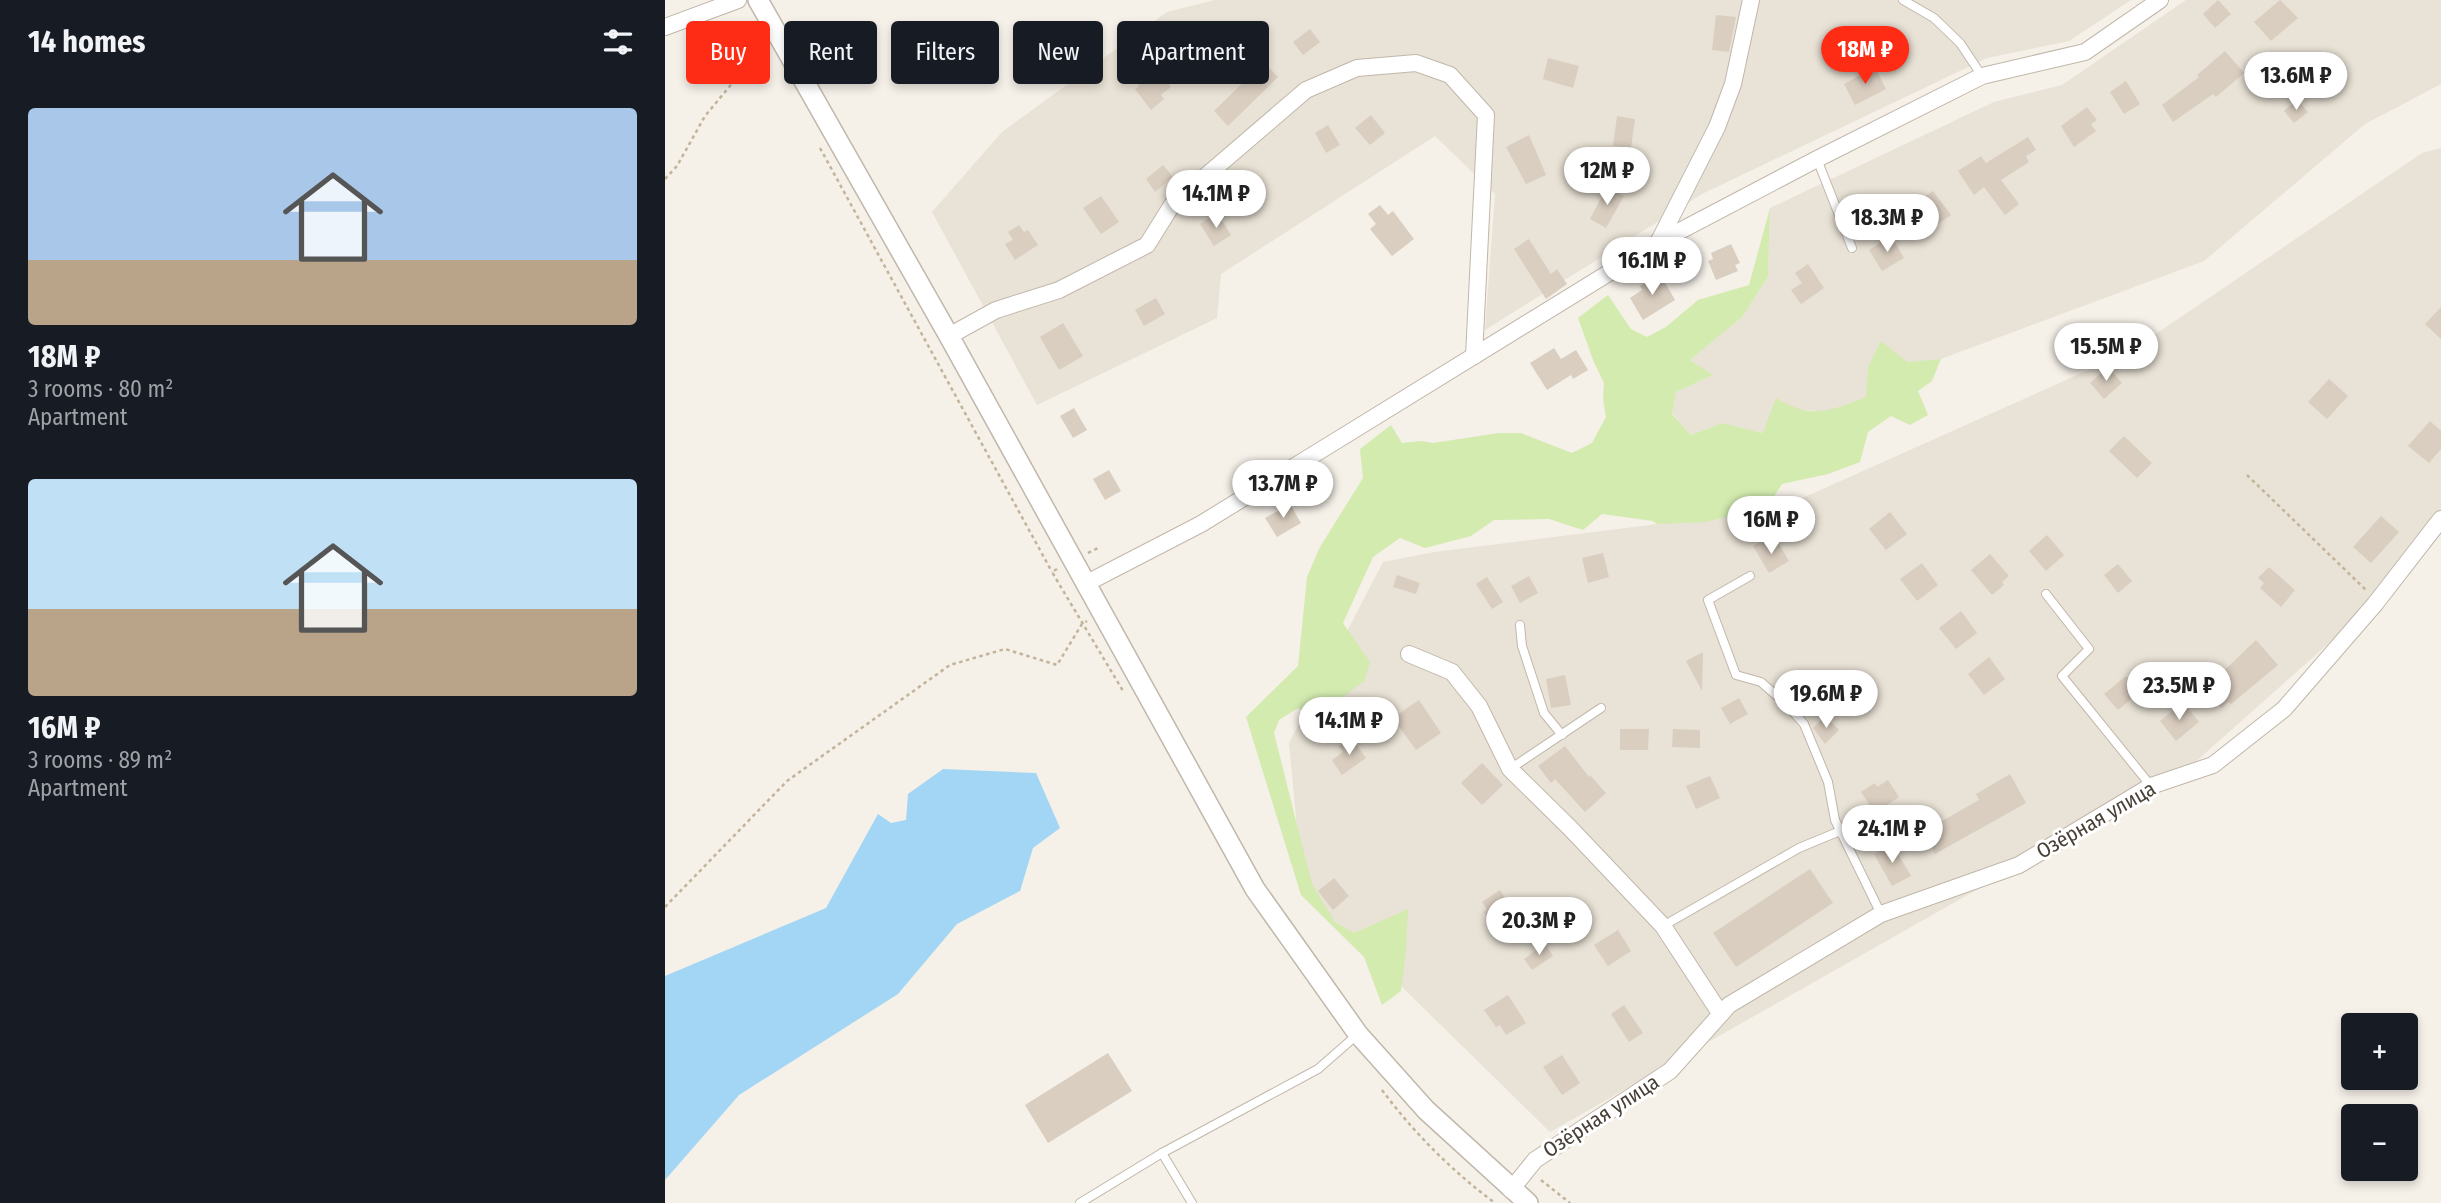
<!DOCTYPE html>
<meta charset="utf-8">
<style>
:root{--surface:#171b24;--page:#20242c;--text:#f1f3f6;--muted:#9ea1a6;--accent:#ff2c15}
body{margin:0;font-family:"Fira Sans Condensed",sans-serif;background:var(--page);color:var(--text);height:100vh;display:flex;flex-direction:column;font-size:26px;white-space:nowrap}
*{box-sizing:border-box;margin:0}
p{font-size:23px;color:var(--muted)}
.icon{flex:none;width:38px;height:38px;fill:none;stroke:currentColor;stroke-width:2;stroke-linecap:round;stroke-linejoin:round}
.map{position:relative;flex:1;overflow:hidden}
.sheet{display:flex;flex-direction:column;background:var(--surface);width:665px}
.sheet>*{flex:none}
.hud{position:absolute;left:21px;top:21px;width:665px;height:63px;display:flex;gap:14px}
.buttons{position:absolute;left:1676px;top:1013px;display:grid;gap:14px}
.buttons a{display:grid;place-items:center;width:77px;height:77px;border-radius:7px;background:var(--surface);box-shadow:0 4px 10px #0003;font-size:35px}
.price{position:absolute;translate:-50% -60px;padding:0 16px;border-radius:24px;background:#fff;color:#222;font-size:23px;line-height:46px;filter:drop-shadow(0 2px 4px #0008)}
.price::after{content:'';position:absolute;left:50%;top:42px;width:21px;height:16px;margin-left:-10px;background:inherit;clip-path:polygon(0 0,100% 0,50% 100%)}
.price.current{background:var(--accent);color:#fff}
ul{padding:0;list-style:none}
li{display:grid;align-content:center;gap:14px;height:371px;padding:0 28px}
li span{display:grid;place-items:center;height:217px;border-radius:7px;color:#555}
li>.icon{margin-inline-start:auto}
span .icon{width:126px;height:126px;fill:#fffc;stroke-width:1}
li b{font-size:30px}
h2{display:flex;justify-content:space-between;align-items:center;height:84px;padding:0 28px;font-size:30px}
.pill{padding:0 24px;border-radius:7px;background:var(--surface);box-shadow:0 4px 10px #0003;font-size:24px;line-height:63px}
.pill.current{background:var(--accent);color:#fff}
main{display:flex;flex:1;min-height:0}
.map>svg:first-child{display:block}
.residential{fill:#e9e2d6}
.green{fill:#d3ebaf}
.water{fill:#a2d6f4}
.building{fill:#dacec0}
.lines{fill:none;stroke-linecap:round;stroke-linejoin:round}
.service-casing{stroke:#c1b7aa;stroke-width:10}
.minor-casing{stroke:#c1b7aa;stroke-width:18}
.tertiary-casing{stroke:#c1b7aa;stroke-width:22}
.path{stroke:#c3b39a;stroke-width:2.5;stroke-dasharray:3.5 3.5;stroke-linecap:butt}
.service{stroke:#fff;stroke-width:8}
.minor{stroke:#fff;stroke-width:16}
.tertiary{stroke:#fff;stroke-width:19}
.labels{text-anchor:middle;stroke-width:6;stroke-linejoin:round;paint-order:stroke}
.street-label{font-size:21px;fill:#484036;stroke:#fff}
</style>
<main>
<section class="sheet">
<h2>14 homes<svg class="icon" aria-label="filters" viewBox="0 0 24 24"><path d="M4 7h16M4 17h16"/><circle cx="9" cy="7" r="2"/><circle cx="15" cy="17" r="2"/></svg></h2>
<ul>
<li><span style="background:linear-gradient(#a9c7e8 70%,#b9a48a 0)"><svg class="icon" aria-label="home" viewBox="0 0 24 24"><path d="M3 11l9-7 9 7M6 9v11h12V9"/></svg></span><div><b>18M ₽</b><p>3 rooms · 80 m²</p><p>Apartment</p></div></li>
<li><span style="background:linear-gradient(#bfe0f5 60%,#b9a48a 0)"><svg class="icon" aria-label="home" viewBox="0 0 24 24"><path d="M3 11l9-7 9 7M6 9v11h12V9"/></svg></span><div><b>16M ₽</b><p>3 rooms · 89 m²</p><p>Apartment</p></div></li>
</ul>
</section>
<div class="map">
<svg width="1776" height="1203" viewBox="0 0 1776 1203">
<rect width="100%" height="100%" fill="#f5f0e8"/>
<g class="residential">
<path d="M550 0H1466L1404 41 1322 58 1037 194 820 330 830 194 770 136 556 274 552 318 372 405 267 212 337 132 502 12Z"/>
<path d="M1521 0H1776V84L1700 124 1539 261 1276 359 1203 367 1202 397 1161 412 1129 409 1098 433 1057 423 1026 435 1007 413 1011 392 1048 375 1025 360 1077 317 1103 277 1105 208 1329 102 1397 85Z"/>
<path d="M1776 148V519L1718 595 1519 772 885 1132 638 890 624 743 718 562 770 552 1113 509 1466 351 1757 153Z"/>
</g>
<path class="green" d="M1105 208 1103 277 1077 317 1025 360 1048 375 1011 392 1007 414 1026 435 1057 423 1098 433 1111 398C1147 420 1165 411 1201 397L1203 367 1216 341 1242 362 1276 359 1267 381 1253 391 1263 415 1245 425 1226 416 1203 432 1195 462 1163 474 1117 484 1106 501 1109 505 1040 522 992 524 988 521 937 514 918 530 884 519 829 520 806 536 760 548 735 538 708 557 678 623 705 662 699 681 650 718 633 708 614 720 609 733 647 884 670 922 689 933 743 909 741 952 736 991 717 1005 699 957 636 895 581 717 633 666 642 577 655 547 698 478 695 449 726 425 737 443 756 441 768 443 834 433H856L907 453 927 443 941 417 938 399 939 383 928 360 913 318 943 295 966 329 982 337 1001 327 1033 300 1084 285Z"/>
<path class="water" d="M278 769 371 773 395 828 368 848 355 891 292 924 233 994 74 1095 0 1180V976L161 908 213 814 226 823 241 820 243 794Z"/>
<g class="building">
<path d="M1553 0 1566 14 1550 28 1538 14Z"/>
<path d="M1615 0 1633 18 1606 41 1589 22Z"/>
<path d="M1051 15 1071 17 1064 52 1047 50Z"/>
<path d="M645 29 655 42 638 55 628 42Z"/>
<path d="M1560 51 1579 73 1551 97 1548 94 1508 122 1497 105 1534 77 1532 75Z"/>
<path d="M883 58 914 66 908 88 878 79Z"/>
<path d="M599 62 613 77 563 126 549 111Z"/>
<path d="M1210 67 1221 89 1190 105 1179 84Z"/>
<path d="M491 68 506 87 496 95 499 99 486 110 470 89 474 86 472 83Z"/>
<path d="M1461 81 1475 104 1459 114 1445 92Z"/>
<path d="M1632 100 1643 112 1629 123 1619 111Z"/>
<path d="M1422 107 1432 120 1426 124 1431 131 1409 147 1396 126Z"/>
<path d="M706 115 720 133 705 145 690 128Z"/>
<path d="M952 116 970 119 966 148 948 146Z"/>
<path d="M663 125 675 145 661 153 650 133Z"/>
<path d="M864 135 881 175 861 184 841 147Z"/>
<path d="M1363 137 1371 150 1361 156 1364 162 1336 180 1354 204 1340 215 1319 187 1309 195 1293 171 1316 156 1321 163Z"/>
<path d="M498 165 508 177 490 192 481 179Z"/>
<path d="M572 182 583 198 570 207 559 192Z"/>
<path d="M942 187 959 196 941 228 925 219Z"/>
<path d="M1268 191 1286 215 1267 228 1250 203Z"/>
<path d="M436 196 454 222 436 234 418 208Z"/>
<path d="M715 205 723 215 728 211 749 239 727 256 705 229 711 224 703 214Z"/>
<path d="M552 213 566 235 549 246 535 224Z"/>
<path d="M354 225 359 232 363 230 373 245 350 260 340 244 348 240 343 232Z"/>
<path d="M1226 236 1239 258 1217 271 1204 250Z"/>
<path d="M864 239 886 274 892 269 902 284 881 299 849 249Z"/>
<path d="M1066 244 1075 263 1070 265 1073 271 1051 280 1043 261 1048 259 1046 253Z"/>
<path d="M1143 264 1159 288 1136 304 1126 290 1137 283 1130 273Z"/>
<path d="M995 274 1010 300 978 320 965 298 977 290 975 286Z"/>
<path d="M491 298 500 314 479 326 470 310Z"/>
<path d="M1776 307V339L1760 324Z"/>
<path d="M398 323 418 356 394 370 375 337Z"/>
<path d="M889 348 896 359 911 350 923 370 908 379 906 375 882 390 865 363Z"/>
<path d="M1443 367 1457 383 1439 399 1425 383Z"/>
<path d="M1664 379 1683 396 1662 419 1643 402Z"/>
<path d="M409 408 422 430 408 438 395 416Z"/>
<path d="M1765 421 1776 431V449L1764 463 1743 446Z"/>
<path d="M1459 436 1487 463 1472 478 1444 451Z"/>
<path d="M444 470 456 491 440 500 428 479Z"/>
<path d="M625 504 636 523 612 537 600 518Z"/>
<path d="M1225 512 1242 534 1221 550 1204 529Z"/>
<path d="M1716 516 1734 532 1706 563 1688 547Z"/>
<path d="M1382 535 1399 555 1381 571 1364 551Z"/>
<path d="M1099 540 1105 550 1114 544 1124 561 1104 573 1088 546Z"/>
<path d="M938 553 944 577 923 583 917 558Z"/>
<path d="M1325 554 1344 576 1337 582 1339 585 1327 595 1306 570Z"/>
<path d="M1257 563 1273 585 1252 601 1235 579Z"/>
<path d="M1453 564 1467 581 1453 593 1439 575Z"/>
<path d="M1604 567 1630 590 1616 607 1595 588 1599 583 1593 578Z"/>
<path d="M732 575 755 583 751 594 728 587Z"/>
<path d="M864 576 873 593 855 603 846 586Z"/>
<path d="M822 577 838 602 827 609 811 584Z"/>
<path d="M1296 611 1312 633 1291 649 1274 628Z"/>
<path d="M1591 640 1613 665 1566 704 1563 702 1556 708 1540 689Z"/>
<path d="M1038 652 1037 691 1021 661Z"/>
<path d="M1324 657 1340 679 1319 695 1303 674Z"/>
<path d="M900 675 906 705 886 708 881 679Z"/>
<path d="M1461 676 1475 692 1453 710 1439 694Z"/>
<path d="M1074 698 1083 714 1065 724 1056 708Z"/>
<path d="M754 700 776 733 751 750 728 718Z"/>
<path d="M1518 702 1534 722 1511 741 1495 721Z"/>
<path d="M1160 716 1174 730 1160 744 1148 728Z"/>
<path d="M955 729H984L983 750H955Z"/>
<path d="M1008 729 1035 730V748L1007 747Z"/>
<path d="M686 737 701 758 677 775 667 760 678 752 674 746Z"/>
<path d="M900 746 924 777 925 775 941 793 920 812 890 779 886 783 873 766Z"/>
<path d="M817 763 838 785 817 805 796 783Z"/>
<path d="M1345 774 1361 803 1270 854 1258 832 1314 800 1311 794Z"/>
<path d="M1045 776 1055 798 1031 809 1021 786Z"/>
<path d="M1223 780 1234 797 1210 813 1196 792 1210 783 1212 787Z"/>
<path d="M1227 844 1246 876 1227 886 1209 854Z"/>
<path d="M1145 869 1168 903 1071 967 1048 933Z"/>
<path d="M669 878 684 896 668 910 653 891Z"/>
<path d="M835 890 848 910 827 925 819 912 822 909 817 902Z"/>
<path d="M953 930 966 951 943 966 929 945Z"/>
<path d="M880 944 888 956 867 970 859 959Z"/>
<path d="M843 995 861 1023 841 1035 835 1025 831 1027 819 1010Z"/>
<path d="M959 1005 978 1033 964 1042 946 1014Z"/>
<path d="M443 1053 467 1091 383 1143 360 1105Z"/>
<path d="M897 1055 915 1083 897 1095 878 1067Z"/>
</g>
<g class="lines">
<g class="service-casing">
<g id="service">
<path d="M1238 0 1269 18 1295 43 1317 76"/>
<path d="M1152 159 1187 248"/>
<path d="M1085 576 1043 600 1071 675 1096 682 1121 704 1139 724 1163 782 1170 820 1216 914"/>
<path d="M1381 594 1424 649 1397 676 1486 786"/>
<path d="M855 625 857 646 879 713 897 735"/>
<path d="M845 769 936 708"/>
<path d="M998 926 1134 848 1175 831"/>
<path d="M497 1153 527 1203"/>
<path d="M415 1203 497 1153 653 1069 693 1034"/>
</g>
</g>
<g class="minor-casing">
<g id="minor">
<path d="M0 27 73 0"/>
<path d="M994 241 1052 127 1068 84 1086 0"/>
<path d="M284 336 331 310 394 290 482 245 507 205 641 90 692 68 751 63 785 75 821 115 809 356"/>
<path d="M420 584 536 524 994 242 1152 159 1317 76 1420 52 1495 0"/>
<path d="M744 654 787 672 814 706 845 769 905 828 998 926 1055 1013"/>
<path d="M846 1190 870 1160 1005 1071 1064 1005 1216 914 1354 865 1486 786 1548 765 1619 709 1710 604 1776 519"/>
</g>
</g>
<g class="tertiary-casing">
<path id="tertiary" d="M93 0 284 336 590 889 693 1034 761 1110 863 1203"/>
</g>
<g class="path">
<path d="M155 148 387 572"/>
<path d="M0 179 12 166 40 116 65 86 86 49 99 42"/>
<path d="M1582 475 1702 591"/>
<path d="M423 553 435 547"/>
<path d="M392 569 387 572 458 691"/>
<path d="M0 907 122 781 285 665 340 649 392 665 417 624 422 621"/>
<path d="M717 1090C748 1132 788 1172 830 1203"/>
<path d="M876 1180 905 1203"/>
</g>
<use href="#service" class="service"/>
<use href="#minor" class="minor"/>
<use href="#tertiary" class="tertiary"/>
</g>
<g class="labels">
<g class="street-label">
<text transform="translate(1431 820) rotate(-30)" y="7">Озёрная улица</text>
<text transform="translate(936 1116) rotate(-33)" y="7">Озёрная улица</text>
</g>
</g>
</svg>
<div class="buttons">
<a>+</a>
<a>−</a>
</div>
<b class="price current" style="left:1200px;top:86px">18M ₽</b>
<b class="price" style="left:1631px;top:112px">13.6M ₽</b>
<b class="price" style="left:942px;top:207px">12M ₽</b>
<b class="price" style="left:551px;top:230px">14.1M ₽</b>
<b class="price" style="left:1222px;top:254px">18.3M ₽</b>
<b class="price" style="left:987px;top:297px">16.1M ₽</b>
<b class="price" style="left:1441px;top:383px">15.5M ₽</b>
<b class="price" style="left:618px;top:520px">13.7M ₽</b>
<b class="price" style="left:1106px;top:556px">16M ₽</b>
<b class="price" style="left:1514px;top:722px">23.5M ₽</b>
<b class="price" style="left:1161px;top:730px">19.6M ₽</b>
<b class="price" style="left:684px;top:757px">14.1M ₽</b>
<b class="price" style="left:1227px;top:865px">24.1M ₽</b>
<b class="price" style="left:874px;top:957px">20.3M ₽</b>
<div class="hud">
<a class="pill current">Buy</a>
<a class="pill">Rent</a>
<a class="pill">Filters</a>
<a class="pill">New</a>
<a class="pill">Apartment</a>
</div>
</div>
</main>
